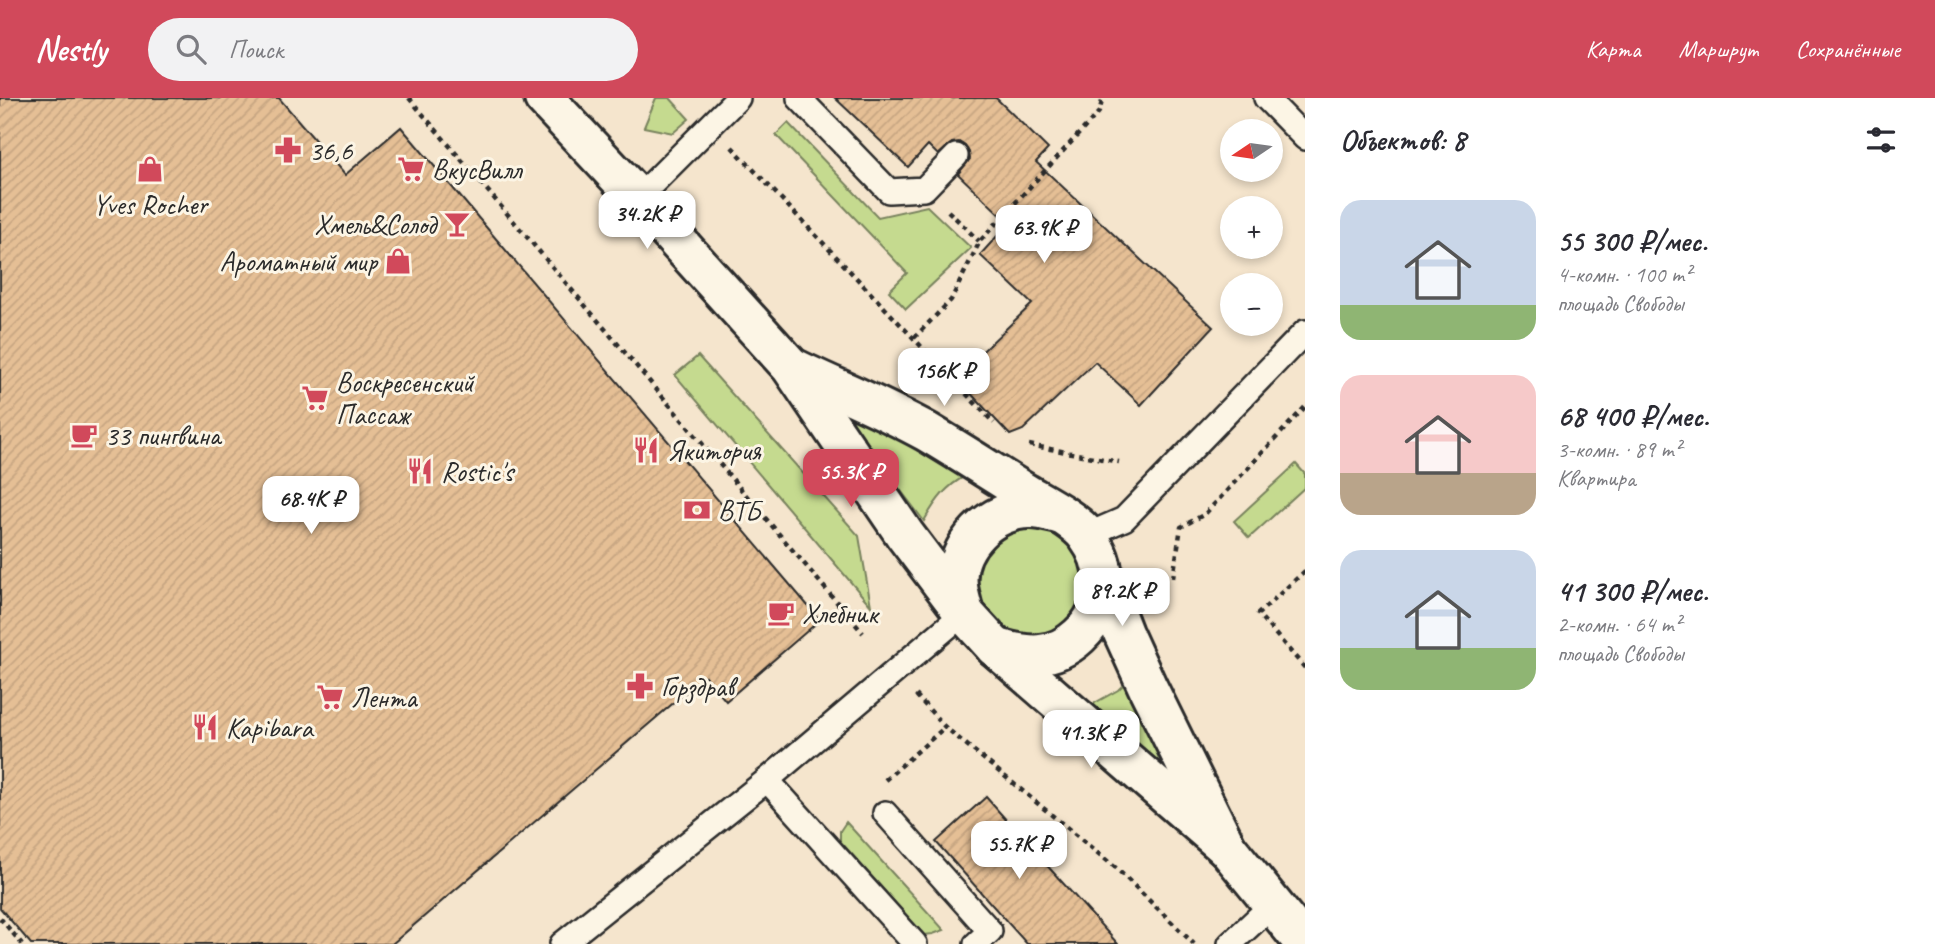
<!DOCTYPE html>
<html lang="ru">
<meta charset="utf-8">
<style>
:root{--surface:#fff;--page:#f2f2f3;--text:#2b2b33;--muted:#7c7c81;--accent:#d1495b}
body{margin:0;font-family:Caveat,sans-serif;background:var(--page);color:var(--text);height:100vh;display:flex;flex-direction:column;font-size:26px;white-space:nowrap}
*{box-sizing:border-box;margin:0}
p{font-size:23px;color:var(--muted)}
.icon{flex:none;width:38px;height:38px;fill:none;stroke:currentColor;stroke-width:2;stroke-linecap:round;stroke-linejoin:round}
.map{position:relative;flex:1;overflow:hidden}
.sheet{display:flex;flex-direction:column;background:var(--surface);width:630px}
.sheet>*{flex:none}
.needle{width:46px;rotate:257deg}
.controls{position:absolute;left:1220px;top:21px;display:grid;gap:14px}
.controls a{display:grid;place-items:center;width:63px;height:63px;border-radius:50%;background:var(--surface);box-shadow:0 4px 10px #0003;font-size:35px}
.price{position:absolute;translate:-50% -60px;padding:0 16px;border-radius:14px;background:#fff;color:#222;font-size:23px;line-height:46px;filter:drop-shadow(0 2px 4px #0008)}
.price::after{content:'';position:absolute;left:50%;top:42px;width:21px;height:16px;margin-left:-10px;background:inherit;clip-path:polygon(0 0,100% 0,50% 100%)}
.price.current{background:var(--accent);color:#fff}
ul{padding:0;list-style:none}
li{display:flex;align-items:center;gap:21px;height:175px;padding:0 35px}
li span{display:grid;place-items:center;flex:none;width:196px;height:140px;border-radius:21px;color:#555}
li>.icon{margin-inline-start:auto}
span .icon{width:84px;height:84px;fill:#fffc;stroke-width:1}
li b{font-size:30px}
h2{display:flex;justify-content:space-between;align-items:center;height:84px;padding:0 35px;font-size:30px}
header{display:flex;align-items:center;gap:42px;box-sizing:border-box;height:98px;padding:0 35px;background:var(--accent);color:#fff}
header strong{font-size:33px}
nav{display:flex;gap:38px;margin-inline-start:auto;font-size:24px}
.search{width:490px;height:63px;background:var(--page);display:flex;align-items:center;gap:18px;box-sizing:border-box;padding:0 24px;border-radius:38px;color:var(--muted);font-size:26px}
main{display:flex;flex:1;min-height:0}
.map>svg:first-child{display:block}
.grass{fill:#c5da8f;stroke:#78825d;stroke-width:2}
.building{fill:url(#building-hatch);stroke:#2b2b2b;stroke-width:2}
.lines{fill:none;stroke-linecap:round;stroke-linejoin:round}
.service-casing{stroke:#2b2b2b;stroke-width:28}
.secondary-casing{stroke:#2b2b2b;stroke-width:44}
.path{stroke:#2b2b2b;stroke-width:4.5;stroke-dasharray:5 5;stroke-linecap:butt}
.service{stroke:#fcf5e5;stroke-width:23}
.secondary{stroke:#fcf5e5;stroke-width:38}
.labels{text-anchor:middle;stroke-width:6;stroke-linejoin:round;paint-order:stroke}
.poi-label{font-size:28px;fill:#2b2b2b;stroke:#fcf5e5;text-anchor:start}
</style>
<header>
<strong>Nestly</strong>
<div class="search"><svg class="icon" aria-label="search" viewBox="0 0 24 24"><circle cx="10" cy="10" r="6"/><path d="M15 15l6 6"/></svg>Поиск</div>
<nav><a>Карта</a><a>Маршрут</a><a>Сохранённые</a></nav>
</header>
<main>
<div class="map">
<svg width="1305" height="846" viewBox="0 0 1305 846">
<defs>
<pattern id="building-hatch" width="6" height="6" patternUnits="userSpaceOnUse" patternTransform="scale(1.75)"><rect width="6" height="6" fill="#e5bf95"/><path d="M-1 1l2-2M0 6l6-6M5 7l2-2" fill="none" stroke="#c5a481"/></pattern>
</defs>
<rect width="100%" height="100%" fill="#f5e5cd"/>
<filter id="ink" filterUnits="userSpaceOnUse"><feTurbulence type="fractalNoise" baseFrequency=".0143" numOctaves="2"/><feDisplacementMap in="SourceGraphic" scale="14" xChannelSelector="R" yChannelSelector="G"/><feConvolveMatrix kernelMatrix="1 2 1 2 8 2 1 2 1" color-interpolation-filters="sRGB"/></filter>
<g filter="url(#ink)">
<g class="grass">
<path d="M656 0H670L689 21 673 35 644 29Z"/>
<path d="M788 25 878 119 927 108 971 150 906 211 889 193 907 175 776 37Z"/>
<path d="M698 258 859 438 871 508 675 277Z"/>
<path d="M835 306 967 377C946 388 936 402 924 423Z"/>
<path d="M1296 366 1305 376V389L1249 440 1234 423Z"/>
<path d="M1016 427 1054 431 1082 456 1090 493 1057 539 1018 544 975 505C974 453 972 455 1016 427Z"/>
<path d="M1132 578 1187 700 1084 611 1118 592Z"/>
<path d="M846 724 944 832 933 836 924 837 840 743V733Z"/>
</g>
<g class="building">
<path d="M0 0H279L345 77 401 29 820 522 726 603 705 578 392 846H31L0 810Z"/>
<path d="M835 0H996L1048 51 1036 64 1213 229 1141 307 1095 264 1023 332 1010 337 960 284 965 270 1032 206 980 157 1009 125 958 76 970 61 969 54 965 48 959 44 952 45 938 57 928 47 908 69Z"/>
<path d="M986 699 1015 732 1118 846H1027L936 744Z"/>
</g>
<g class="lines">
<g class="service-casing">
<g id="service">
<path d="M799 0 889 93 924 91 956 58"/>
<path d="M1266 0 1305 40"/>
<path d="M638 100 738 0"/>
<path d="M1087 437 1124 421 1305 234"/>
<path d="M767 682 915 846"/>
<path d="M885 715 990 833 976 846"/>
<path d="M562 846 767 682 964 515"/>
<path d="M1230 846 1272 807"/>
</g>
</g>
<g class="secondary-casing">
<g id="secondary">
<path d="M544 0 638 100 791 269 905 437 964 515 995 549 1227 750"/>
<path d="M793 270C837 291 884 310 927 334 959 353 990 373 1022 393 1040 404 1076 422 1087 438 1111 470 1108 511 1079 538 1053 562 1026 559 995 549"/>
<path d="M1104 486 1123 535 1148 590 1227 750 1305 846"/>
<path d="M964 515C962 506 959 497 958 488 953 448 992 410 1031 411 1040 411 1050 414 1058 416"/>
</g>
</g>
<g class="path">
<path d="M409 0 863 535"/>
<path d="M732 49 994 325"/>
<path d="M948 113 979 143"/>
<path d="M914 240 951 202 980 143 1099 14 1103 0"/>
<path d="M1029 347 1119 364"/>
<path d="M1305 473 1258 516 1305 570"/>
<path d="M1173 480 1181 429 1205 416 1305 309"/>
<path d="M916 597 945 629 1116 770 1194 846"/>
<path d="M885 682 945 629"/>
<path d="M0 820 22 846"/>
</g>
<use href="#service" class="service"/>
<use href="#secondary" class="secondary"/>
</g>
</g>
<defs>
<g id="pharmacy-bare" transform="scale(2.1)"><path d="M-2-6h4v4h4v4h-4v4h-4v-4h-4v-4h4Z" fill="#d1495b" stroke="#fcf5e5" stroke-width="2.5" paint-order="stroke"/></g>
<g id="shop-bare" transform="scale(2.1)"><path d="M-5-2.5h2.3a2.7 3.5 0 0 1 5.4 0H5L5.5 6h-11ZM-1.5-2.5h3a1.5 2.3 0 0 0-3 0Z" fill="#d1495b" stroke="#fcf5e5" stroke-width="2.5" paint-order="stroke"/></g>
<g id="supermarket-bare" transform="scale(2.1)"><path d="M-6-5.5h2.5l.6 2H6L4.5 2H-2.5L-4.4-4H-6ZM-1.5 3.2a1.3 1.3 0 1 0 .1 0ZM3 3.2a1.3 1.3 0 1 0 .1 0Z" fill="#d1495b" stroke="#fcf5e5" stroke-width="2.5" paint-order="stroke"/></g>
<g id="bar-bare" transform="scale(2.1)"><path d="M-6-5H6L.8 .8V4.5H3.5V6h-7V4.5H-.8V.8Z" fill="#d1495b" stroke="#fcf5e5" stroke-width="2.5" paint-order="stroke"/></g>
<g id="cafe-bare" transform="scale(2.1)"><path d="M-5.5-4.5H6V0H3Q3 3.5 0 3.5H-2.5Q-5.5 3.5-5.5 0ZM3-3.2v2h1.7v-2ZM-6 4.5H4V6H-6Z" fill="#d1495b" stroke="#fcf5e5" stroke-width="2.5" paint-order="stroke"/></g>
<g id="restaurant-bare" transform="scale(2.1)"><path d="M-5-6h1v4h1v-4h1v4h1v-4h1v5L-1.5 .5V6h-2V.5L-5-1ZM5-6V6H3V1.5H1.5Q1.5-4 5-6Z" fill="#d1495b" stroke="#fcf5e5" stroke-width="2.5" paint-order="stroke"/></g>
<g id="bank-bare" transform="scale(2.1)"><path d="M-6-4H6V4H-6ZM0-2.3a2.3 2.3 0 1 0 0 4.6a2.3 2.3 0 1 0 0-4.6Z" fill="#d1495b" stroke="#fcf5e5" stroke-width="2.5" paint-order="stroke"/></g>
</defs>
<g fill-rule="evenodd">
<use href="#pharmacy-bare" x="288" y="52"/>
<use href="#shop-bare" x="150" y="71"/>
<use href="#supermarket-bare" x="411" y="71"/>
<use href="#bar-bare" x="457" y="126"/>
<use href="#shop-bare" x="398" y="163"/>
<use href="#supermarket-bare" x="315" y="300"/>
<use href="#cafe-bare" x="84" y="337"/>
<use href="#restaurant-bare" x="646" y="352"/>
<use href="#restaurant-bare" x="420" y="373"/>
<use href="#bank-bare" x="697" y="412"/>
<use href="#cafe-bare" x="781" y="515"/>
<use href="#pharmacy-bare" x="640" y="588"/>
<use href="#supermarket-bare" x="330" y="599"/>
<use href="#restaurant-bare" x="205" y="629"/>
</g>
<g class="labels">
<g class="poi-label">
<text x="309" y="62">36,6</text>
<text x="432" y="81">ВкусВилл</text>
<text x="150" y="116" text-anchor="middle">Yves Rocher</text>
<text x="436" y="136" text-anchor="end">Хмель&amp;Солод</text>
<text x="377" y="173" text-anchor="end">Ароматный мир</text>
<text x="336" y="294">Воскресенский<tspan x="336" dy="32">Пассаж</tspan></text>
<text x="105" y="347">33 пингвина</text>
<text x="667" y="362">Якитория</text>
<text x="441" y="383">Rostic's</text>
<text x="718" y="422">ВТБ</text>
<text x="802" y="525">Хлебник</text>
<text x="661" y="598">Горздрав</text>
<text x="351" y="609">Лента</text>
<text x="226" y="639">Kapibara</text>
</g>
</g>
</svg>
<div class="controls">
<a><svg class="needle" viewBox="-14 -14 28 28"><path d="M0-13l5 13h-10z" fill="#e53935"/><path d="M0 13l5-13h-10z" fill="#7c7c81"/></svg></a>
<a>+</a>
<a>−</a>
</div>
<b class="price" style="left:647px;top:153px">34.2K ₽</b>
<b class="price" style="left:1044px;top:167px">63.9K ₽</b>
<b class="price" style="left:944px;top:310px">156K ₽</b>
<b class="price current" style="left:851px;top:411px">55.3K ₽</b>
<b class="price" style="left:311px;top:438px">68.4K ₽</b>
<b class="price" style="left:1122px;top:530px">89.2K ₽</b>
<b class="price" style="left:1091px;top:672px">41.3K ₽</b>
<b class="price" style="left:1019px;top:783px">55.7K ₽</b>
</div>
<section class="sheet">
<h2>Объектов: 8<svg class="icon" aria-label="filters" viewBox="0 0 24 24"><path d="M4 7h16M4 17h16"/><circle cx="9" cy="7" r="2"/><circle cx="15" cy="17" r="2"/></svg></h2>
<ul>
<li><span style="background:linear-gradient(#c9d6e8 75%,#8fb573 0)"><svg class="icon" aria-label="home" viewBox="0 0 24 24"><path d="M3 11l9-7 9 7M6 9v11h12V9"/></svg></span><div><b>55 300 ₽/мес.</b><p>4-комн. · 100 m²</p><p>площадь Свободы</p></div></li>
<li><span style="background:linear-gradient(#f6c9c9 70%,#b9a48a 0)"><svg class="icon" aria-label="home" viewBox="0 0 24 24"><path d="M3 11l9-7 9 7M6 9v11h12V9"/></svg></span><div><b>68 400 ₽/мес.</b><p>3-комн. · 89 m²</p><p>Квартира</p></div></li>
<li><span style="background:linear-gradient(#c9d6e8 70%,#8fb573 0)"><svg class="icon" aria-label="home" viewBox="0 0 24 24"><path d="M3 11l9-7 9 7M6 9v11h12V9"/></svg></span><div><b>41 300 ₽/мес.</b><p>2-комн. · 64 m²</p><p>площадь Свободы</p></div></li>
</ul>
</section>
</main>
